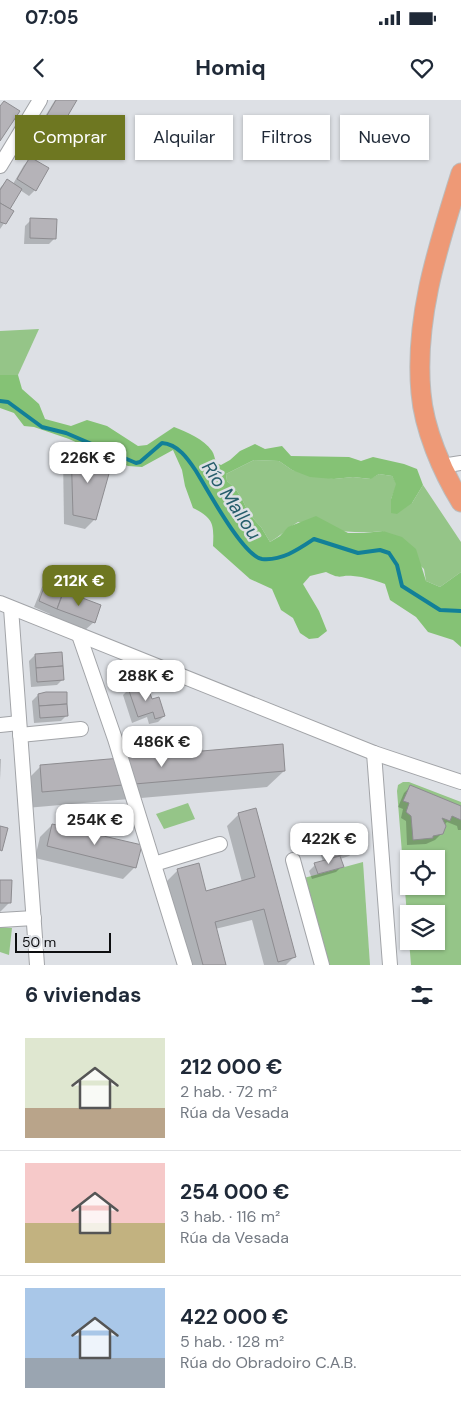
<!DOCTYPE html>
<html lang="es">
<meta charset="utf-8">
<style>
:root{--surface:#fff;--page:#f6f6f7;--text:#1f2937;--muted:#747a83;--line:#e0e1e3;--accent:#6e7721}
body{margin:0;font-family:"DM Sans",sans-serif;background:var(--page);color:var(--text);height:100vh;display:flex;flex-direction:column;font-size:19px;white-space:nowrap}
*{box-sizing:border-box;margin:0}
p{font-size:16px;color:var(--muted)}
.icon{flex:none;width:28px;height:28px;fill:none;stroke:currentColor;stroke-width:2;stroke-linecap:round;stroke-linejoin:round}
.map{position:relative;height:865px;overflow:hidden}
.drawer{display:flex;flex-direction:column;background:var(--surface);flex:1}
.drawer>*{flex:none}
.guide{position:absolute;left:15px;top:15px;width:431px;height:45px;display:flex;gap:10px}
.buttons{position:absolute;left:400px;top:750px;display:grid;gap:10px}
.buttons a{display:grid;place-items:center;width:45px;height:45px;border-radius:0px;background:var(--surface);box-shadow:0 1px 4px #0004;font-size:25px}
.scale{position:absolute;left:15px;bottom:12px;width:96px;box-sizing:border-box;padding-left:5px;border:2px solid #0d0e10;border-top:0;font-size:14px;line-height:18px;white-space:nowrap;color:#0d0e10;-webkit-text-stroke:4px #dde0e5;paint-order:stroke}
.price{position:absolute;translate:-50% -42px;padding:0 11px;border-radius:10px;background:#fff;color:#222;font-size:16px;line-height:32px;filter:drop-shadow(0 1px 2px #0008)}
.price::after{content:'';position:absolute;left:50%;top:30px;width:15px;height:11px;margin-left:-8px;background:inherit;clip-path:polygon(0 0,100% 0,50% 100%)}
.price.on{background:var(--accent);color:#fff}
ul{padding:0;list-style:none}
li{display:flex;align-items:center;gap:15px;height:125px;padding:0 25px}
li+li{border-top:1px solid var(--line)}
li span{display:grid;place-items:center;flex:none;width:140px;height:100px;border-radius:0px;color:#555}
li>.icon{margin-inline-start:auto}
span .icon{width:60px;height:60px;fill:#fffc;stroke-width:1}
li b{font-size:21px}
h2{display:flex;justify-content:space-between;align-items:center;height:60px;padding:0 25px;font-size:21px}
.chip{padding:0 18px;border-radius:0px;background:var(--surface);box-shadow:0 1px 4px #0004;font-size:18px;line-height:45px}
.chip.on{background:var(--accent);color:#fff}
.status{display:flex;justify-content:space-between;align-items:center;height:35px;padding:0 25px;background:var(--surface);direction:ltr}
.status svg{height:14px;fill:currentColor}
header{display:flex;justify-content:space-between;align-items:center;height:65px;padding:0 25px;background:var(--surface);font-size:22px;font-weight:700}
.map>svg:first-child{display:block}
.green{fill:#95c588;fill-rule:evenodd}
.forest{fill:#85c275}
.shadow{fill:#0003}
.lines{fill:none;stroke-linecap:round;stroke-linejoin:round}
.stream{stroke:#128098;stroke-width:4}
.building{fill:#b5b3b8;stroke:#8d8c90}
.minor-casing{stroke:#a2a4a8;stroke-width:16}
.highway-casing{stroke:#bbbcbc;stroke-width:21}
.minor{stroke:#fff;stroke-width:14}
.highway{stroke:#ee9976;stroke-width:19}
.labels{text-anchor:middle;stroke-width:5;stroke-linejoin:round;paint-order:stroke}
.water-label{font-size:19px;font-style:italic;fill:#265d6b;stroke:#dde0e5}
</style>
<div class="status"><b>07:05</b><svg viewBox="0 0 49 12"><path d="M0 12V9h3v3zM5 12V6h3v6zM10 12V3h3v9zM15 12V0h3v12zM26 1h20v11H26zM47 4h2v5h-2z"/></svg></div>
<header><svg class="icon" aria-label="back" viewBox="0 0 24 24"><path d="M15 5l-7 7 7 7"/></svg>Homiq<svg class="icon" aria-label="heart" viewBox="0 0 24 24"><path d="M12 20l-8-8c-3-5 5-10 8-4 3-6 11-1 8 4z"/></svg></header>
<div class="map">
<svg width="461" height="865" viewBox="0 0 461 865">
<rect width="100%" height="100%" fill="#dde0e5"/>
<g class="green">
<path d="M39 229 18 275H0V231Z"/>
<path d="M254 360 279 361 292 370 334 379 353 377 370 379 379 374 392 376 397 384 391 399 412 403 423 385 461 442V472L440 487 426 481 424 469 383 431C350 435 330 429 298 422 288 428 280 436 270 442L261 427 249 414 242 399 235 388 227 381 226 374Z"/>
<path d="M403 682H409L461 702V865H411L397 691 398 685ZM409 759H436V786H409ZM409 814H436V841H409Z"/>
<path d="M188 703 195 719 164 729 156 714Z"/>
<path d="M363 762 370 865H329L318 835 304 778Z"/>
<path d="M0 827 12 828 9 855 0 852Z"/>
</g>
<path class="forest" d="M0 275H18L22 289 39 304 45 319 71 326 87 320 107 326 138 346 147 345 174 327C187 332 204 339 212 351 214 354 215 359 216 363L221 365 230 360 240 351 255 344 265 349 282 346 291 356 349 357 361 361 373 357 404 364 417 369 423 385 412 403 397 414 391 413V399L396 384 392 376 379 374 371 379 353 377 334 379 310 377 292 370 279 361 254 360 226 374 227 381 235 388 242 399 249 414 261 427 270 442 280 436 288 427 316 416 348 433H364L383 431 402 437 416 449 426 481 440 487 461 472V547L453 540 428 532 416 517 390 500 385 484C374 480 365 477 353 476 338 475 342 480 326 472L310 476 303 484 319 511 327 531 318 538 309 539 300 533 293 518 281 510 272 489 250 479 213 446C214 425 214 418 193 408L185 386 182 370 173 350 142 367 128 366 69 339 34 327 24 326 14 313 0 308Z"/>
<g class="shadow">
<path d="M55 0H76L52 40 46 46 32 38Z"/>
<path d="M30 59 35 90 29 96 20 90 8 110 12 112 0 129V88L7 80 13 84 24 65Z"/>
<path d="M31 120 55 138 49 144H24L25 126Z"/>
<path d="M72 347 79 356 94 420 85 429 64 424 63 356Z"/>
<path d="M48 481 60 497 64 492 94 522 84 531 49 518 50 514 34 507 42 487Z"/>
<path d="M35 555 63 579 57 585 31 587 29 561Z"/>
<path d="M129 589 151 601 164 616 158 622 149 624 147 617 132 623 123 595Z"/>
<path d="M38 595 67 615 61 621 34 623 32 601Z"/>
<path d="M0 659H1L0 680Z"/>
<path d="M41 666 284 671 267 687 26 708 24 683Z"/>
<path d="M410 687 461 707V730H458L457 726 447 722 444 725 442 733 435 740 426 744 407 745 406 721 401 718 403 709 398 707 404 693Z"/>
<path d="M239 714 294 857 286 865H264L252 820 215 829 225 865H188L166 782 178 770 205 792 242 782 227 726Z"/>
<path d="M52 725 135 767 123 779 35 758 40 737Z"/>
<path d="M325 743 355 750 349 756 340 759 342 766 336 772 312 779 309 771 315 765 323 762 319 749Z"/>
<path d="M0 781 9 803 0 812Z"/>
</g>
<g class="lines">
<path class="stream" d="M0 301 8 302 42 327 66 333 136 363 140 362 162 343C178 344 188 359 196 371 207 389 243 456 262 459 282 461 299 449 314 439L358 453 380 450 389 453 397 465 402 486 440 510 461 511"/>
</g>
<g class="building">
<path d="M56 0H77L53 41 37 32Z"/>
<path d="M4 1 20 11 0 41V6Z"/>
<path d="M30 57 49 68 36 91 17 79Z"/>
<path d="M7 79 22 89 10 109 0 103V90Z"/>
<path d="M0 103 14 111 6 124 0 122Z"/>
<path d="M30 118 57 119 56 139 30 138Z"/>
<path d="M71 346H80V355L112 363 96 420 73 415Z"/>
<path d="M47 479 65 486 57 509 39 501Z"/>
<path d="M64 491 101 505 95 523 57 509Z"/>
<path d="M62 552 63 566 36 568 35 554Z"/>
<path d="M63 566 64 580 37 582 36 568Z"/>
<path d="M146 582 152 599 159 597 165 616 155 619 153 612 138 617 128 588Z"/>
<path d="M46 592H67V604L39 606 38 594Z"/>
<path d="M67 604 68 616 40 618 39 606Z"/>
<path d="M283 644 285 671 42 692 40 665Z"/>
<path d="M410 685 461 706V720L452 716 450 721 442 718 446 726 443 734 433 736V738L413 740 411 716 406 712 409 703 403 701Z"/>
<path d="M256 708 296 857 278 862 264 809 215 822 226 865H203L177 769 199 763 206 791 255 777 238 713Z"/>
<path d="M52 724 142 745 136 768 47 746Z"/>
<path d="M0 726 8 728 2 751 0 750Z"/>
<path d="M352 734 357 750 329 759 324 742Z"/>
<path d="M340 756 344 767 318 774 314 763Z"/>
<path d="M0 780H12L11 803H0Z"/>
</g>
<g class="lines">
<g class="minor-casing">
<g id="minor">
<path d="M0 66 40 0"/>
<path d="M442 366 461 363"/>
<path d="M0 503 374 653 461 682"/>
<path d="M11 508 37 865"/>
<path d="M79 535 115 639 185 865"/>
<path d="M0 625 19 623"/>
<path d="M20 635 81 629"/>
<path d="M374 653 390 865"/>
<path d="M293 760 322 865"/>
<path d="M154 764 220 744"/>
<path d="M0 820 34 818"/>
</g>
</g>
<g class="highway-casing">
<path id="highway" d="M461 73C439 144 414 217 421 293 424 329 442 371 461 402"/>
</g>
<use href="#minor" class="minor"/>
<use href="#highway" class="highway"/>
</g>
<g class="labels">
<g class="water-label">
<text transform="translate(232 400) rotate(56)" y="7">Río Mallou</text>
</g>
</g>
</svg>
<div class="buttons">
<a><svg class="icon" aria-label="locate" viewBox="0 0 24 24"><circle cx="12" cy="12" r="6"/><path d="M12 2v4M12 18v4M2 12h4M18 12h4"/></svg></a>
<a><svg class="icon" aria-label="layers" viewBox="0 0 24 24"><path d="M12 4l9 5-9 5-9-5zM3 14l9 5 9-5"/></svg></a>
</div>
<div class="scale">50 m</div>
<b class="price" style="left:88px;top:384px">226K €</b>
<b class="price on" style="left:79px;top:507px">212K €</b>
<b class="price" style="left:146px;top:602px">288K €</b>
<b class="price" style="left:162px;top:668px">486K €</b>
<b class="price" style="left:95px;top:746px">254K €</b>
<b class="price" style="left:329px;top:765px">422K €</b>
<div class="guide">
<a class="chip on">Comprar</a>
<a class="chip">Alquilar</a>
<a class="chip">Filtros</a>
<a class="chip">Nuevo</a>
</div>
</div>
<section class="drawer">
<h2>6 viviendas<svg class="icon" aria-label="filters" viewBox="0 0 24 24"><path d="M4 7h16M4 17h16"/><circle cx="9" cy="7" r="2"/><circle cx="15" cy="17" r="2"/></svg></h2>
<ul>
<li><span style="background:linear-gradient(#dfe7d0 70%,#b9a48a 0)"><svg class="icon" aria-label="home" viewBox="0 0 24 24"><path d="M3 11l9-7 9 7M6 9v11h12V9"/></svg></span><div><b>212 000 €</b><p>2 hab. · 72 m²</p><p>Rúa da Vesada</p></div></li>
<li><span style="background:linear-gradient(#f6c9c9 60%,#c2b280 0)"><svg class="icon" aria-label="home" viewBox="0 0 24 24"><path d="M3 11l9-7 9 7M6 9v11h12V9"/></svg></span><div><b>254 000 €</b><p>3 hab. · 116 m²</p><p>Rúa da Vesada</p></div></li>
<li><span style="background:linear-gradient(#a9c7e8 70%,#9aa5b1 0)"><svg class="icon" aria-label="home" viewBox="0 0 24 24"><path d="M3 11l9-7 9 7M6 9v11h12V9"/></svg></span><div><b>422 000 €</b><p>5 hab. · 128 m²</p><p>Rúa do Obradoiro C.A.B.</p></div></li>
</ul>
</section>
